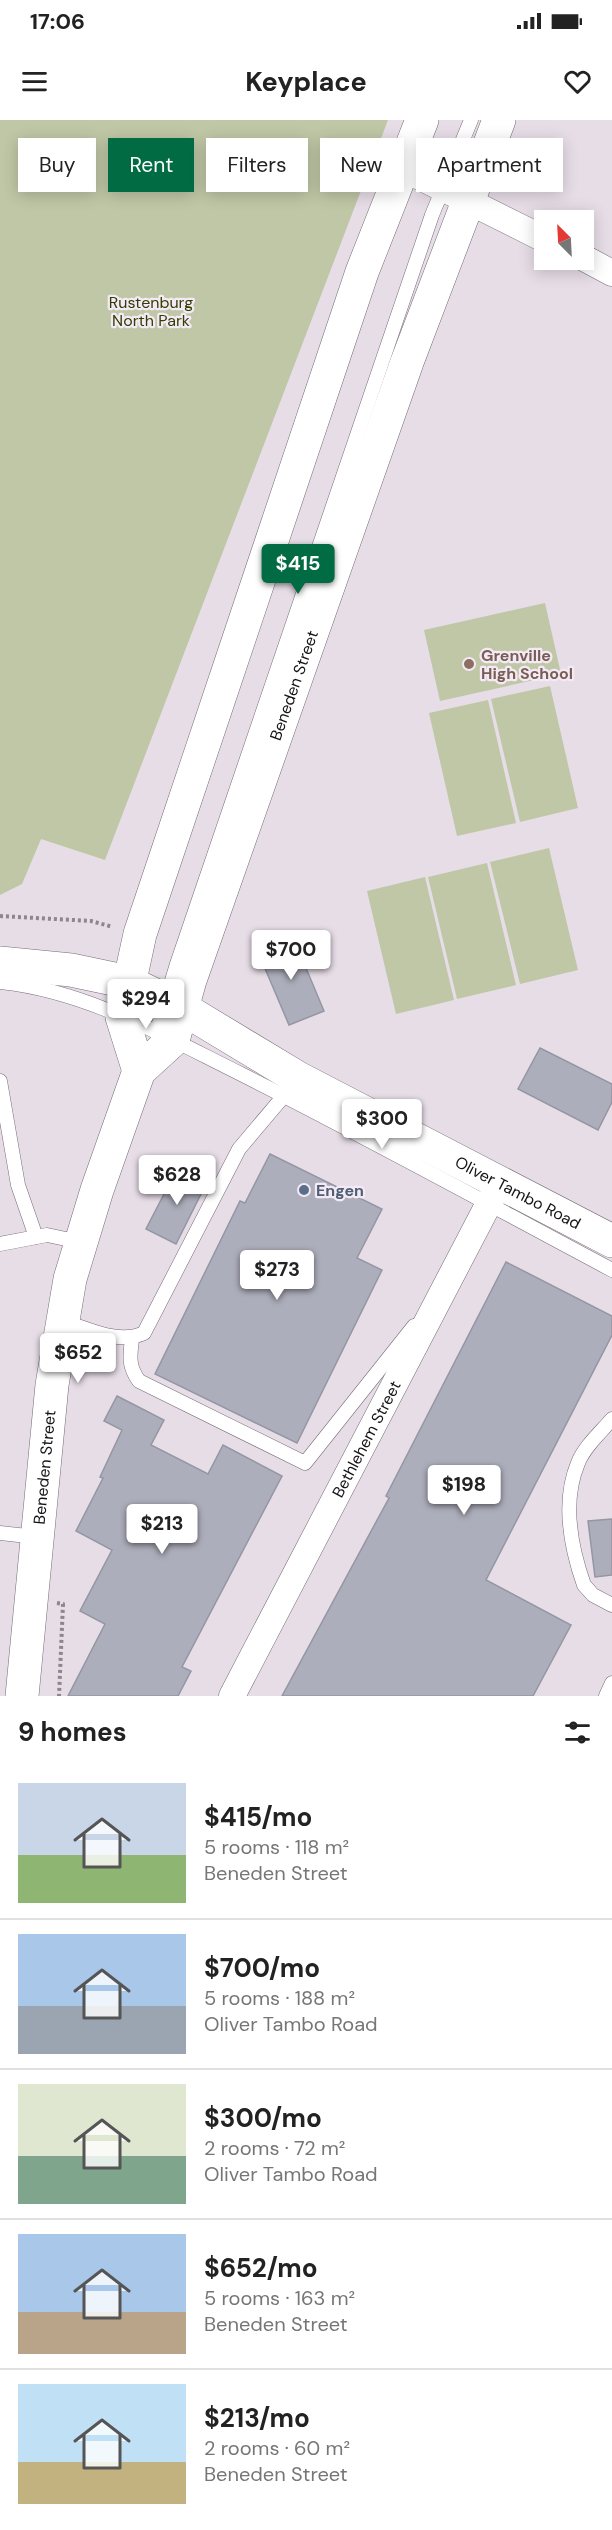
<!DOCTYPE html>
<meta charset="utf-8">
<style>
:root{--surface:#fff;--page:#f6f6f6;--text:#222;--muted:#767676;--line:#e0e0e0;--accent:#016c43}
body{margin:0;font-family:"DM Sans",sans-serif;background:var(--page);color:var(--text);height:100vh;display:flex;flex-direction:column;font-size:22px;white-space:nowrap}
*{box-sizing:border-box;margin:0}
p{font-size:20px;color:var(--muted)}
.icon{flex:none;width:33px;height:33px;fill:none;stroke:currentColor;stroke-width:2;stroke-linecap:round;stroke-linejoin:round}
.map{position:relative;height:1576px;overflow:hidden}
.sheet{display:flex;flex-direction:column;background:var(--surface);flex:1}
.sheet>*{flex:none}
.guide{position:absolute;left:18px;top:18px;width:576px;height:54px;display:flex;gap:12px}
.needle{width:39px;rotate:336deg}
.buttons{position:absolute;left:534px;top:90px;display:grid;gap:12px}
.buttons a{display:grid;place-items:center;width:60px;height:60px;border-radius:0px;background:var(--surface);box-shadow:0 3px 15px #0003;font-size:30px}
.price{position:absolute;translate:-50% -51px;padding:0 14px;border-radius:6px;background:#fff;color:#222;font-size:20px;line-height:39px;filter:drop-shadow(0 2px 3px #0008)}
.price::after{content:'';position:absolute;left:50%;top:36px;width:18px;height:14px;margin-left:-9px;background:inherit;clip-path:polygon(0 0,100% 0,50% 100%)}
.price.selected{background:var(--accent);color:#fff}
ul{padding:0;list-style:none}
li{display:flex;align-items:center;gap:18px;height:150px;padding:0 18px}
li+li{border-top:2px solid var(--line)}
li span{display:grid;place-items:center;flex:none;width:168px;height:120px;border-radius:0px;color:#555}
li>.icon{margin-inline-start:auto}
span .icon{width:72px;height:72px;fill:#fffc;stroke-width:1}
li b{font-size:26px}
h2{display:flex;justify-content:space-between;align-items:center;height:72px;padding:0 18px;font-size:26px}
.pill{padding:0 21px;border-radius:0px;background:var(--surface);box-shadow:0 3px 15px #0003;font-size:21px;line-height:54px}
.pill.selected{background:var(--accent);color:#fff}
.status{display:flex;justify-content:space-between;align-items:center;height:42px;padding:0 30px;background:var(--surface);direction:ltr}
.status svg{height:16px;fill:currentColor}
header{display:flex;justify-content:space-between;align-items:center;height:78px;padding:0 18px;background:var(--surface);font-size:27px;font-weight:700}
.map>svg:first-child{display:block}
.green{fill:#bfc7a6}
.building{fill:#adaebb;stroke:#9596a3;stroke-width:1.5}
.lines{fill:none;stroke-linecap:round;stroke-linejoin:round}
.service-casing{stroke:#756c75;stroke-width:15}
.minor-casing{stroke:#756c75;stroke-width:27}
.secondary-casing{stroke:#756c75;stroke-width:34}
.path{stroke:#8d868d;stroke-width:4;stroke-dasharray:3 3;stroke-linecap:butt}
.service{stroke:#fff;stroke-width:14}
.minor{stroke:#fff;stroke-width:26}
.secondary{stroke:#fff;stroke-width:33}
.education-dot{fill:#8d6e63;stroke:#f4eaf5;stroke-width:2}
.service-dot{fill:#5c6f8a;stroke:#f4eaf5;stroke-width:2}
.labels{text-anchor:middle;stroke-width:4.5;stroke-linejoin:round;paint-order:stroke}
.park-label{font-size:16px;fill:#343d01;stroke:#f4eaf5}
.education-label{font-size:16px;font-weight:bold;fill:#785e54;stroke:#f4eaf5;text-anchor:start}
.street-label{font-size:16px;fill:#161316;stroke:#f4eaf5}
.service-label{font-size:16px;font-weight:bold;fill:#4e5e75;stroke:#f4eaf5;text-anchor:start}
</style>
<div class="status"><b>17:06</b><svg viewBox="0 0 49 12"><path d="M0 12V9h3v3zM5 12V6h3v6zM10 12V3h3v9zM15 12V0h3v12zM26 1h20v11H26zM47 4h2v5h-2z"/></svg></div>
<header><svg class="icon" aria-label="menu" viewBox="0 0 24 24"><path d="M4 6h16M4 12h16M4 18h16"/></svg>Keyplace<svg class="icon" aria-label="heart" viewBox="0 0 24 24"><path d="M12 20l-8-8c-3-5 5-10 8-4 3-6 11-1 8 4z"/></svg></header>
<div class="map">
<svg width="612" height="1576" viewBox="0 0 612 1576">
<rect width="100%" height="100%" fill="#e7dde7"/>
<g class="green">
<path d="M0 0H388L105 740 41 719 22 764 0 775Z"/>
<path d="M545 483 561 554 440 581 424 510Z"/>
<path d="M550 566 578 688 520 702 491 579Z"/>
<path d="M488 580 516 703 457 716 429 593Z"/>
<path d="M549 728 578 850 520 864 490 742Z"/>
<path d="M487 743 516 865 457 879 428 757Z"/>
<path d="M425 757 454 880 396 894 367 771Z"/>
</g>
<g class="building">
<path d="M293 817 324 891 289 905 258 832Z"/>
<path d="M540 928 612 964V982L598 1010 518 969Z"/>
<path d="M270 1034 382 1089 357 1138 382 1150 297 1323 155 1254 240 1081 245 1083Z"/>
<path d="M178 1047 207 1062 176 1124 146 1109Z"/>
<path d="M506 1142 612 1196V1215L486 1460 571 1505 533 1576H282L389 1378 386 1376Z"/>
<path d="M117 1276 164 1300 151 1325 208 1354 223 1325 282 1356 182 1547 191 1551 178 1576H68L105 1504 80 1491 112 1430 76 1411 103 1358 100 1357 122 1310 104 1301Z"/>
<path d="M612 1399V1455L595 1457 588 1401Z"/>
</g>
<g class="lines">
<g class="service-casing">
<g id="service">
<path d="M0 862C87 871 164 916 241 954 366 1017 488 1084 612 1150"/>
<path d="M156 913 177 844 432 95 471 0"/>
<path d="M0 961 18 1065 36 1117"/>
<path d="M0 1124 47 1115 80 1122"/>
<path d="M63 1201C89 1209 119 1225 144 1213L239 1029 288 971"/>
<path d="M132 1219C130 1236 128 1246 139 1261L305 1343 414 1206"/>
<path d="M612 1299C601 1312 584 1327 578 1343 562 1381 571 1428 584 1465L593 1475 612 1485"/>
<path d="M0 1413 36 1417"/>
<path d="M606 1576 612 1563"/>
</g>
</g>
<g class="minor-casing">
<g id="minor">
<path d="M402 48 544 119"/>
<path d="M584 138 612 153"/>
<path id="s1" d="M232 1576 500 1062"/>
</g>
</g>
<g class="secondary-casing">
<g id="secondary">
<path id="s2" d="M0 843 71 850 128 862 182 888 298 958 612 1121"/>
<path d="M139 951 122 897 140 814 362 152 422 0"/>
<path id="s3" d="M22 1576 52 1265 70 1159 97 1070 139 951 173 920 190 860 407 242 499 0"/>
</g>
</g>
<g class="path">
<path d="M0 796 91 801 113 807"/>
<path d="M57 1483 63 1484 59 1576"/>
</g>
<use href="#service" class="service"/>
<use href="#minor" class="minor"/>
<use href="#secondary" class="secondary"/>
</g>
<circle class="education-dot" cx="469" cy="544" r="6"/>
<circle class="service-dot" cx="304" cy="1070" r="6"/>
<g class="labels">
<g class="park-label">
<text x="151" y="188">Rustenburg<tspan x="151" dy="18">North Park</tspan></text>
</g>
<g class="education-label">
<text x="481" y="541">Grenville<tspan x="481" dy="18">High School</tspan></text>
</g>
<g class="street-label">
<text dy="6" stroke="none"><textPath href="#s3" startOffset="1060">Beneden Street</textPath></text>
<text dy="6" stroke="none"><textPath href="#s2" startOffset="573">Oliver Tambo Road</textPath></text>
<text dy="6" stroke="none"><textPath href="#s1" startOffset="290">Bethlehem Street</textPath></text>
<text dy="6" stroke="none"><textPath href="#s3" startOffset="230">Beneden Street</textPath></text>
</g>
<g class="service-label">
<text x="316" y="1076">Engen</text>
</g>
</g>
</svg>
<div class="buttons">
<a><svg class="needle" viewBox="-14 -14 28 28"><path d="M0-13l5 13h-10z" fill="#e53935"/><path d="M0 13l5-13h-10z" fill="#767676"/></svg></a>
</div>
<b class="price selected" style="left:298px;top:475px">$415</b>
<b class="price" style="left:291px;top:861px">$700</b>
<b class="price" style="left:146px;top:910px">$294</b>
<b class="price" style="left:382px;top:1030px">$300</b>
<b class="price" style="left:177px;top:1086px">$628</b>
<b class="price" style="left:277px;top:1181px">$273</b>
<b class="price" style="left:78px;top:1264px">$652</b>
<b class="price" style="left:464px;top:1396px">$198</b>
<b class="price" style="left:162px;top:1435px">$213</b>
<div class="guide">
<a class="pill">Buy</a>
<a class="pill selected">Rent</a>
<a class="pill">Filters</a>
<a class="pill">New</a>
<a class="pill">Apartment</a>
</div>
</div>
<section class="sheet">
<h2>9 homes<svg class="icon" aria-label="filters" viewBox="0 0 24 24"><path d="M4 7h16M4 17h16"/><circle cx="9" cy="7" r="2"/><circle cx="15" cy="17" r="2"/></svg></h2>
<ul>
<li><span style="background:linear-gradient(#c9d6e8 60%,#8fb573 0)"><svg class="icon" aria-label="home" viewBox="0 0 24 24"><path d="M3 11l9-7 9 7M6 9v11h12V9"/></svg></span><div><b>$415/mo</b><p>5 rooms · 118 m²</p><p>Beneden Street</p></div></li>
<li><span style="background:linear-gradient(#a9c7e8 60%,#9aa5b1 0)"><svg class="icon" aria-label="home" viewBox="0 0 24 24"><path d="M3 11l9-7 9 7M6 9v11h12V9"/></svg></span><div><b>$700/mo</b><p>5 rooms · 188 m²</p><p>Oliver Tambo Road</p></div></li>
<li><span style="background:linear-gradient(#dfe7d0 60%,#7fa58c 0)"><svg class="icon" aria-label="home" viewBox="0 0 24 24"><path d="M3 11l9-7 9 7M6 9v11h12V9"/></svg></span><div><b>$300/mo</b><p>2 rooms · 72 m²</p><p>Oliver Tambo Road</p></div></li>
<li><span style="background:linear-gradient(#a9c7e8 65%,#b9a48a 0)"><svg class="icon" aria-label="home" viewBox="0 0 24 24"><path d="M3 11l9-7 9 7M6 9v11h12V9"/></svg></span><div><b>$652/mo</b><p>5 rooms · 163 m²</p><p>Beneden Street</p></div></li>
<li><span style="background:linear-gradient(#bfe0f5 65%,#c2b280 0)"><svg class="icon" aria-label="home" viewBox="0 0 24 24"><path d="M3 11l9-7 9 7M6 9v11h12V9"/></svg></span><div><b>$213/mo</b><p>2 rooms · 60 m²</p><p>Beneden Street</p></div></li>
</ul>
</section>
